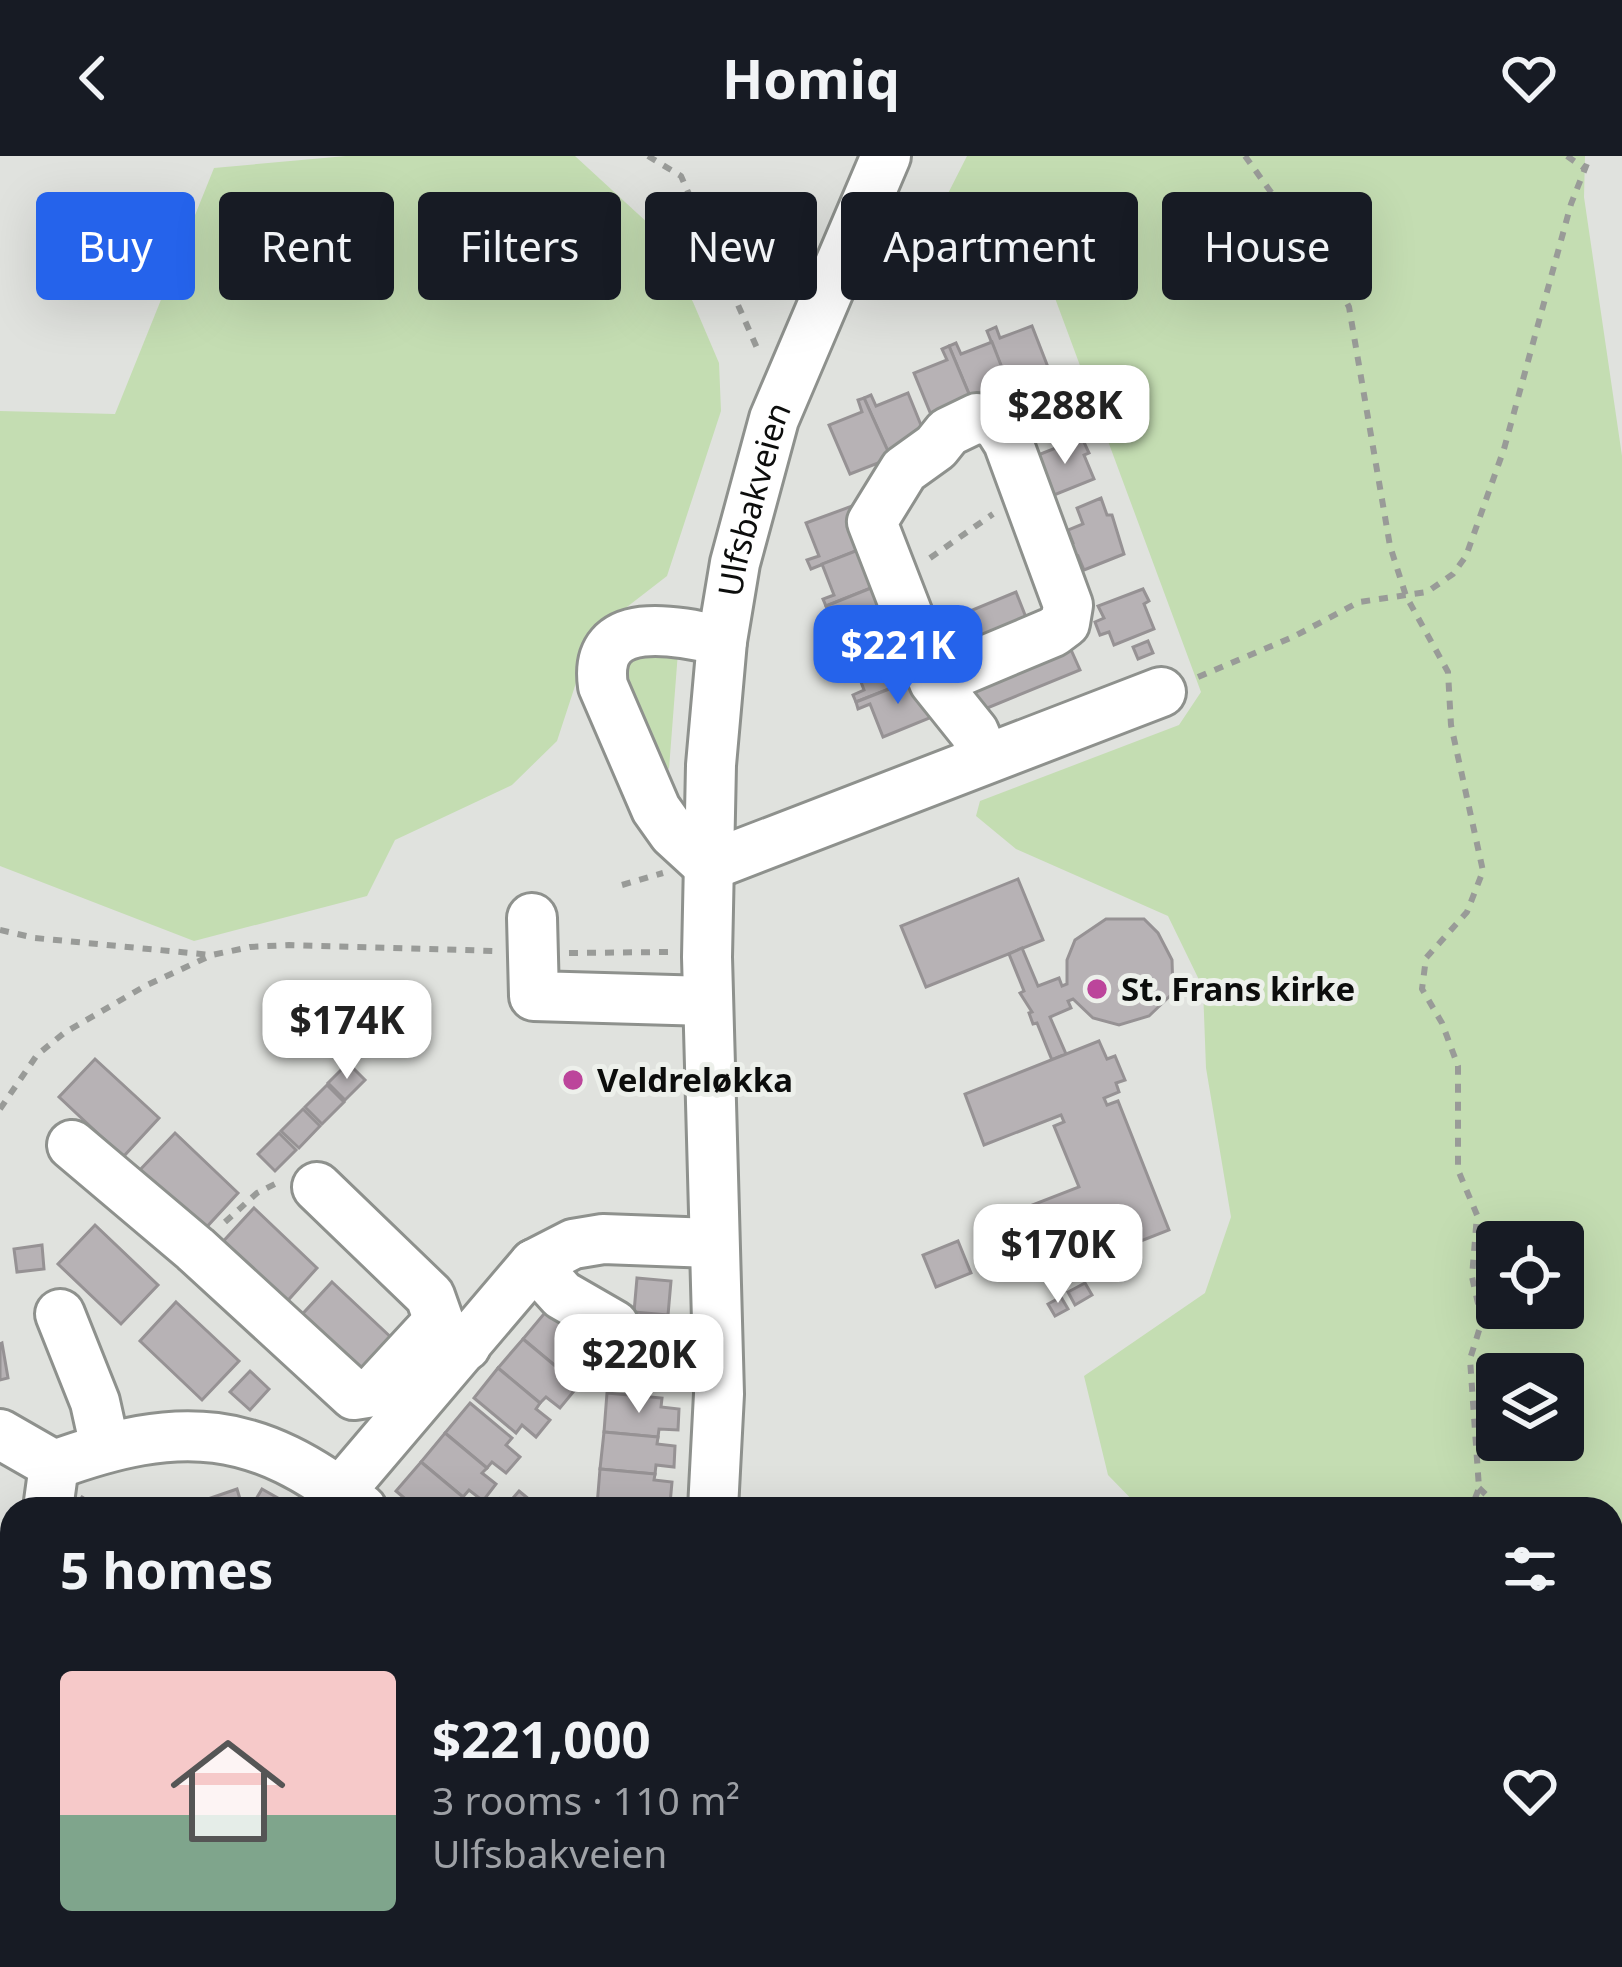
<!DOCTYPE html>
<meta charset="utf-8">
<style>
:root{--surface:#171b24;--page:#242831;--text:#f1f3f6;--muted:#9ea1a6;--line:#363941;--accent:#2563eb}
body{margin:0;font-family:"Noto Sans",sans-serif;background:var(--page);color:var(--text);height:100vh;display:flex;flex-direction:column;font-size:45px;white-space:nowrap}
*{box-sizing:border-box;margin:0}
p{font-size:39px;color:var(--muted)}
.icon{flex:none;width:66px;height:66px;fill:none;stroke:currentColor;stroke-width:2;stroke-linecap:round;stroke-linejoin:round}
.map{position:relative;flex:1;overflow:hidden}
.sheet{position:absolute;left:0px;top:1341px;width:1623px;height:471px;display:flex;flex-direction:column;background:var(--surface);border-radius:36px 36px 0 0;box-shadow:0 12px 48px #0002}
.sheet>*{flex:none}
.banner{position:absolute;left:36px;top:36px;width:1551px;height:108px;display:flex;gap:24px}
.tools{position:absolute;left:1476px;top:1065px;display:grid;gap:24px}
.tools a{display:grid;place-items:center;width:108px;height:108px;border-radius:12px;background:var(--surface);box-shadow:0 12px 48px #0002;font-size:60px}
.price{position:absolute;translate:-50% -102px;padding:0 27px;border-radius:24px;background:#fff;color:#222;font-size:39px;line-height:78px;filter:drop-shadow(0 3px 6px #0008)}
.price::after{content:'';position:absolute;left:50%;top:72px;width:36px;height:27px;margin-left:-18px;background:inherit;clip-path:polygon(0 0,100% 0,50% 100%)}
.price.on{background:var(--accent);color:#fff}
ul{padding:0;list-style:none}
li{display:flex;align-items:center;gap:36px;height:300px;padding:0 60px}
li+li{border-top:3px solid var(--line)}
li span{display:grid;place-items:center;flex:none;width:336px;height:240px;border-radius:12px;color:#555}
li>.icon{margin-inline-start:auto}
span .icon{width:144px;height:144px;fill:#fffc;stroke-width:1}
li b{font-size:51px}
h2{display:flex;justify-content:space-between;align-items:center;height:144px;padding:0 60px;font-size:51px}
.chip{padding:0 42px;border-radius:12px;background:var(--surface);box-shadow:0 12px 48px #0002;font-size:42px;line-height:108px}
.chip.on{background:var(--accent);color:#fff}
header{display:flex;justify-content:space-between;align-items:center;height:156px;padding:0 60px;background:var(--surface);font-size:54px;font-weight:700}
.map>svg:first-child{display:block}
.green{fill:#c4ddb2;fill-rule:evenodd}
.building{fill:#b7b2b5;stroke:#969294;stroke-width:3}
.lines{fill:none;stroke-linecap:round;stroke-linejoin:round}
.minor-casing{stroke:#8e918d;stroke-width:54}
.path{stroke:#999b98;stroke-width:6;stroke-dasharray:9 9;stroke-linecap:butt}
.minor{stroke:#fff;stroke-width:48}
.poi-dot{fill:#bc459b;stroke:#edf0eb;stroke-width:4.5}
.labels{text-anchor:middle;stroke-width:10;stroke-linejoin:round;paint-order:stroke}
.street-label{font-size:33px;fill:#0c0d0c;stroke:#edf0eb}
.poi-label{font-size:33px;font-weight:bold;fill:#0c0d0c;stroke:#edf0eb;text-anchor:start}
</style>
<header><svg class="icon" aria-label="back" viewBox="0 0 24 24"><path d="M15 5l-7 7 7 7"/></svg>Homiq<svg class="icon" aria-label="heart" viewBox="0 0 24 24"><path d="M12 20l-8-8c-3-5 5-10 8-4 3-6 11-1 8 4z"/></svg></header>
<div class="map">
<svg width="1622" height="1811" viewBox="0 0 1622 1811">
<rect width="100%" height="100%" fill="#e0e2de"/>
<g class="green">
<path d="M346 0H575L650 69 693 146 719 207 721 255 667 420 592 478 557 585 512 629 395 684 367 740 194 785 0 710V255L115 258 214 12Z"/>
<path d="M967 0H1585L1584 41 1622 300V1811H1268V1800H1611V1353H1141L1108 1319 1084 1220 1205 1137 1231 1061 1206 912 1203 832 1168 760 1016 693 976 660 980 645 1179 569 1201 536 1052 134 1026 92 974 103 939 124 932 108 928 77ZM1563 1086V1152H1497V1086ZM1563 1218V1284H1497V1218Z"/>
<path d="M639 496H678L669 613 664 609 630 528C627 513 628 506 639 496Z"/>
</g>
<g class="building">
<path d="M1032 170 1051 219 1011 235 987 175 996 171 1000 182Z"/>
<path d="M992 186 1011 235 974 250 949 190 956 187 961 198Z"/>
<path d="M949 190 974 250 934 266 914 217 947 204 942 193Z"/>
<path d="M908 237 925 279 891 302 864 242 871 239 876 250Z"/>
<path d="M864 242 891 302 850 318 829 269 862 256 858 244Z"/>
<path d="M1078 283 1083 284 1089 297 1084 299 1094 323 1054 339 1049 325 1040 328 1038 299Z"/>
<path d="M1101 342 1107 359H1112L1124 398 1084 414 1078 400 1070 403 1065 391 1073 387 1068 374 1083 368 1077 352Z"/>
<path d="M855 349 871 389 811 413 807 404 819 400 806 367Z"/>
<path d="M871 389 886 426 826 450 823 443 834 439 822 408Z"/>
<path d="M886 426 901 466 853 486 840 453 829 457 826 450Z"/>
<path d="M1143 433 1149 445 1144 448 1154 473 1114 489 1109 476 1100 479 1095 466 1104 462 1098 450Z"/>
<path d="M1016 436 1027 464 947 496 936 469Z"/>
<path d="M901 483 917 522 856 546 853 539 864 534 852 502Z"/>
<path d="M1148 485 1153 497 1138 503 1133 491Z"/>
<path d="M1068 487 1080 514 980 555 970 530Z"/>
<path d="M917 522 932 561 883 581 870 548 858 553 856 546Z"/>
<path d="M1018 723 1043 784 926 831 901 770Z"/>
<path d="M1106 763H1144L1158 777 1172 804 1173 837 1149 860 1119 869 1093 862 1073 843 1068 845 1071 852 1050 861 1066 898 1052 904 1037 867 1033 868 1029 857 1032 856 1020 837 1024 835 1009 798 1022 792 1038 830 1059 822 1062 830 1067 828V804L1075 784Z"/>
<path d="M1099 885 1107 903 1115 900 1125 924 1116 927 1119 936 1104 942 1107 949 1118 945 1169 1074 1128 1090 1115 1058 1005 1102 991 1065 1079 1031 1054 970 1064 966 1061 959 984 989 965 938Z"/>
<path d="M95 903 159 962 123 1001 59 941Z"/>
<path d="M348 907 365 924 345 944 328 927Z"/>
<path d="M327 929 344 946 322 968 305 951Z"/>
<path d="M303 953 320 970 299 992 281 975Z"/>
<path d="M175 977 238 1037 202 1076 138 1016Z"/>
<path d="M279 977 296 994 275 1015 258 998Z"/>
<path d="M254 1052 317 1112 282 1151 218 1091Z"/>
<path d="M95 1069 158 1129 121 1168 58 1108Z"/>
<path d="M958 1085 971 1117 936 1131 923 1099Z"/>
<path d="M42 1089 44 1113 17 1116 14 1093Z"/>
<path d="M637 1122 671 1125 668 1159 634 1156Z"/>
<path d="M332 1126 396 1186 360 1225 296 1165Z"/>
<path d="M1085 1127 1092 1139 1075 1149 1068 1136Z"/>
<path d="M1061 1141 1068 1153 1055 1160 1048 1148Z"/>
<path d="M176 1146 239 1205 202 1244 140 1185Z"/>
<path d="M548 1153 590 1188 584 1195 597 1207 583 1224 570 1212 565 1218 523 1183Z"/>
<path d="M633 1166 667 1170 663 1217 628 1214Z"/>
<path d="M523 1183 565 1218 560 1224 574 1235 560 1252 546 1241 540 1247 498 1212Z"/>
<path d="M2 1187 8 1222 0 1224V1188Z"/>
<path d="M498 1212 540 1247 536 1253 550 1264 536 1281 522 1269 516 1277 474 1242Z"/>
<path d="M250 1215 269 1233 250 1254 230 1236Z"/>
<path d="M607 1237 662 1242 661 1251 679 1253 678 1274 659 1273 658 1281 604 1276Z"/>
<path d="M470 1247 512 1282 506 1289 520 1301 506 1317 492 1306 487 1312 445 1277Z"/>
<path d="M604 1276 658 1281 657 1288 675 1290 674 1311 656 1309 655 1318 600 1313Z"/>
<path d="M445 1277 487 1312 482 1317 496 1328 483 1345 469 1334 463 1341 421 1306Z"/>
<path d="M421 1306 463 1341 459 1347 466 1353H417L396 1335Z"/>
<path d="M600 1313 655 1318 654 1324 672 1326 670 1348 652 1346 651 1353 597 1350Z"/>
<path d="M237 1333 243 1353H208L205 1344Z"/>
<path d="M262 1333 292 1350 290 1353H250Z"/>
<path d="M519 1335 536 1349 533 1353H492L500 1343 507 1349Z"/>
<path d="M82 1341 101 1353H74Z"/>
<path d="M704 1800H762L757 1811H708L711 1803Z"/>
<path d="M781 1800H821L816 1811H793L779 1805Z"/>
<path d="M925 1800H955L949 1811Z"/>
<path d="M997 1800H1017L1015 1811H995Z"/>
</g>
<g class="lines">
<g class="minor-casing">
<g id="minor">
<path d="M722 485C679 475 592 455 603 530L656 653 673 677 709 710 1161 536"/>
<path d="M934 526 1053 476 1065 467 1068 449 1008 286 996 267 977 262 948 276 936 291 904 314 872 366 934 526 974 576 985 602"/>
<path d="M532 762 534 840 708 845"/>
<path d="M72 989 195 1093 354 1239 373 1236 433 1171H441L466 1190"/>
<path d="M317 1031 430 1140 441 1171"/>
<path d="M534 1108 562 1139 614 1169"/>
<path d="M60 1158 95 1246 105 1291"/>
<path d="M0 1278 54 1309"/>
<path d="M54 1309C180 1263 256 1268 362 1353"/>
<path d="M340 1336 534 1108 573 1088 603 1083 712 1087"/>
<path d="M48 1353 54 1309"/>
<path id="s1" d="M713 1353 719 1238 707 801 711 609 722 485 735 407 774 263 886 0"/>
<path d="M0 1644 12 1592"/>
<path d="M1080 1800 1086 1811"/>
<path d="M584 1811 592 1800"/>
<path d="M841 1811 847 1800"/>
</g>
</g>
<g class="path">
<path d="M648 0 681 20 757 192"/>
<path d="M1245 0 1337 128 1349 151 1390 390 1406 440 1448 516 1451 569 1483 715 1467 756 1426 802 1422 833 1442 867 1458 910V1014L1477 1059 1472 1121 1482 1165 1470 1203 1479 1332 1471 1353"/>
<path d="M1567 0 1584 12"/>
<path d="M930 402 993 358"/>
<path d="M1198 521 1293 481 1359 446 1427 436 1453 418 1466 400 1504 293 1571 48 1590 0"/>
<path d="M622 729 663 717"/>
<path d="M0 774 35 782 211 799"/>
<path d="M569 797 668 796"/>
<path d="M0 953 37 899 64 877 145 830 212 799 250 791 289 789 496 795"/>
<path d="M225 1066 257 1037 281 1025"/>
<path d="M1479 1332 1501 1353"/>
<path d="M1611 1462 1622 1473"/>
<path d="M1299 1800 1304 1811"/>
<path d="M640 1811 644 1800"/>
</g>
<use href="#minor" class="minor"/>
</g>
<g class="poi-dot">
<circle cx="1097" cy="833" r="12"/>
<circle cx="573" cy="924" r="12"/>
</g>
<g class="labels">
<g class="street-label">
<text dy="12" stroke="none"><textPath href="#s1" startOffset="1014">Ulfsbakveien</textPath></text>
</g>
<g class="poi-label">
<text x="1121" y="845">St. Frans kirke</text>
<text x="597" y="936">Veldreløkka</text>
</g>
</g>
</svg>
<div class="tools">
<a><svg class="icon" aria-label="locate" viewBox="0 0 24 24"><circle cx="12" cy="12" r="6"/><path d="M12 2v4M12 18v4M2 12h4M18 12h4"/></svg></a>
<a><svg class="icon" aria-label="layers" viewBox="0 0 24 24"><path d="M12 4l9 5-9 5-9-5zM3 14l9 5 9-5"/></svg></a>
</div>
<b class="price" style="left:1065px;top:311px">$288K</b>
<b class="price on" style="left:898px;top:551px">$221K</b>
<b class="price" style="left:347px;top:926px">$174K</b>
<b class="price" style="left:1058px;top:1150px">$170K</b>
<b class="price" style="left:639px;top:1260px">$220K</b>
<div class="banner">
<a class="chip on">Buy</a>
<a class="chip">Rent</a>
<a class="chip">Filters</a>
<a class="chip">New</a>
<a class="chip">Apartment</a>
<a class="chip">House</a>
</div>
<section class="sheet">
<h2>5 homes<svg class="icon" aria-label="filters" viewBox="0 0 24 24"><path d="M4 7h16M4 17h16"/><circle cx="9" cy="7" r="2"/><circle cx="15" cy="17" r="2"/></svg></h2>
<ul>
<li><span style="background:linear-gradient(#f6c9c9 60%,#7fa58c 0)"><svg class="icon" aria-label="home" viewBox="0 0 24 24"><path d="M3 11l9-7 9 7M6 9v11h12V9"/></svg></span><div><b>$221,000</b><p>3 rooms · 110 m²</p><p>Ulfsbakveien</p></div><svg class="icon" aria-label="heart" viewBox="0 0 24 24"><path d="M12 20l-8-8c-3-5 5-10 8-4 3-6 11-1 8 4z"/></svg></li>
</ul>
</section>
</div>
